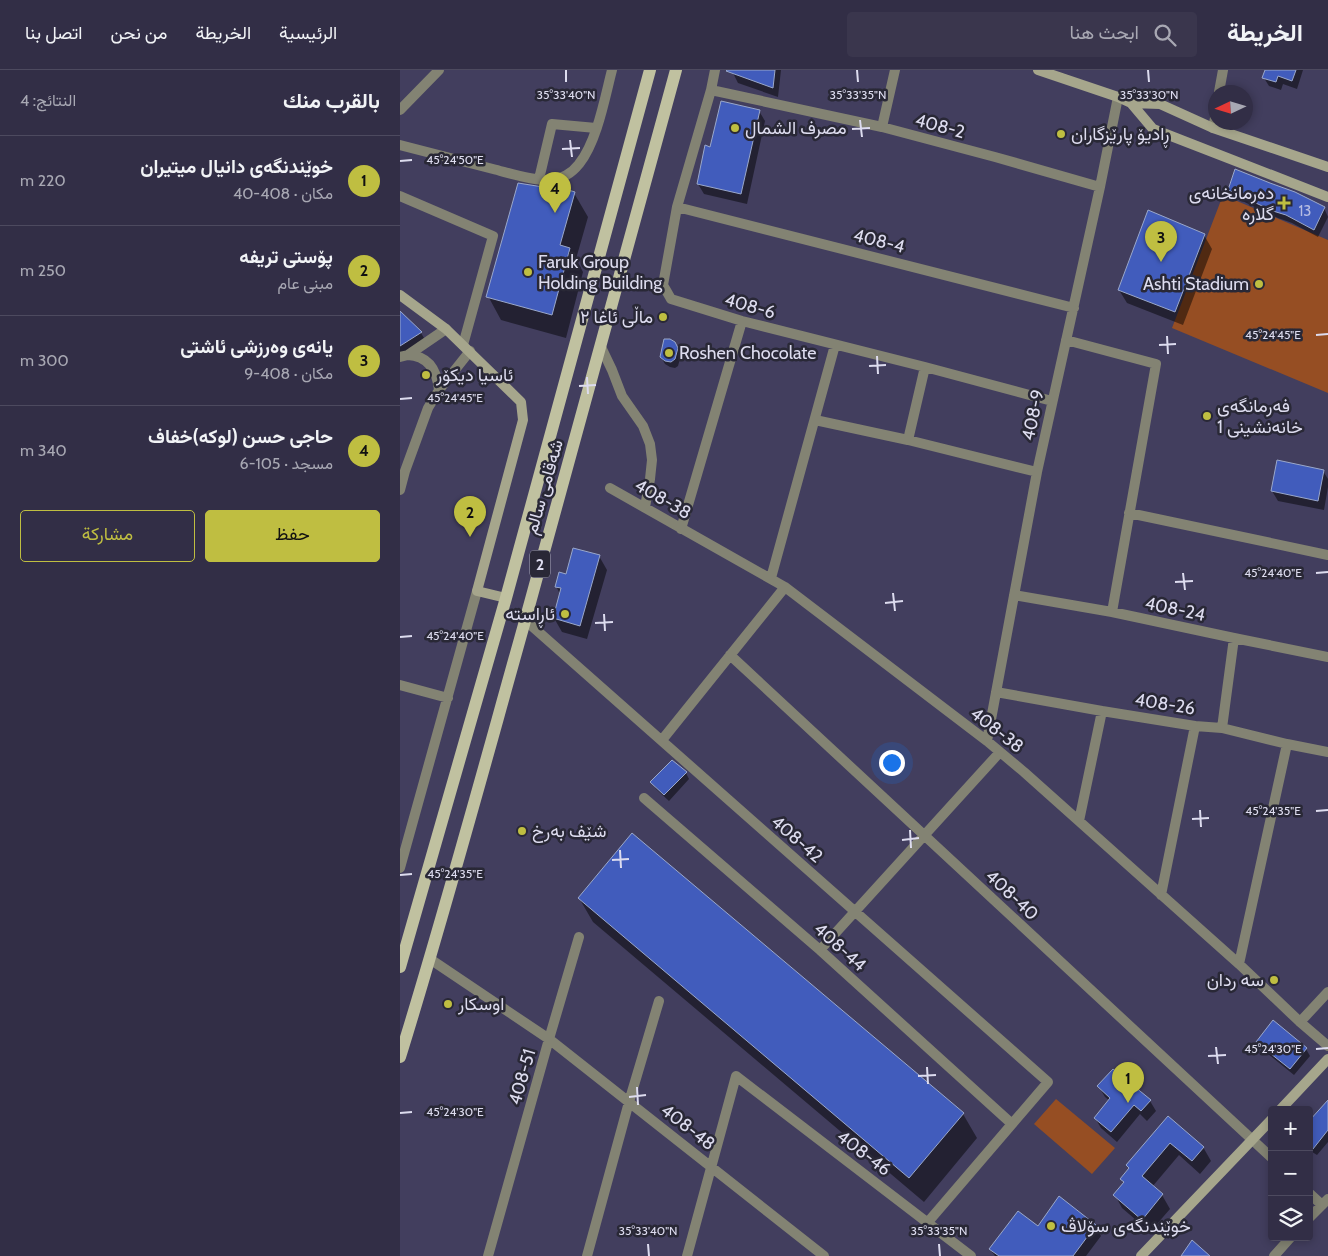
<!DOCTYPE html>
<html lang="ar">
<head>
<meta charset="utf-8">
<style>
	body { margin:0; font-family:Cabin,Vazirmatn,sans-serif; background:#3a364d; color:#f1f3f6; direction:rtl }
	.controls { position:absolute; right:15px; bottom:15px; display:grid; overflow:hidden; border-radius:5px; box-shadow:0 2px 8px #0003 }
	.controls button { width:45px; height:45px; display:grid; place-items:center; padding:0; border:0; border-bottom:1px solid #4d4a5f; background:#322e46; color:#f1f3f6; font:25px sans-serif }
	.compass { position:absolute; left:808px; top:15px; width:45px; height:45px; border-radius:50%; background:#322e46; box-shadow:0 2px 8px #0003; rotate:266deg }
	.you { position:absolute; left:491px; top:692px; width:18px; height:18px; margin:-12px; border:4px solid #fff; border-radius:50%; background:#1a73e8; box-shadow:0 0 0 8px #1a73e833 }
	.badge { display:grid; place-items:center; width:32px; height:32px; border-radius:50%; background:#bfbe41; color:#111; font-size:16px; font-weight:700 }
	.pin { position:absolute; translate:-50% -41px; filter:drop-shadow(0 1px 2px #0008) }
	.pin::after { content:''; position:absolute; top:26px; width:18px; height:15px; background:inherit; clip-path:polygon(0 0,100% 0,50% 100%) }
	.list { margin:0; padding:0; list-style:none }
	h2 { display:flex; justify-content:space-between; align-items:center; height:65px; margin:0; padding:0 20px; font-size:21px }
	h2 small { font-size:16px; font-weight:400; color:#a8a8b3 }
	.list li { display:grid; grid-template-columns:32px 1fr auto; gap:15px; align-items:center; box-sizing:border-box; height:90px; padding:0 20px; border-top:1px solid #4d4a5f }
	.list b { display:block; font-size:19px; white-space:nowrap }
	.list p { margin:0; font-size:16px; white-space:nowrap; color:#a8a8b3 }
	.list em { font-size:16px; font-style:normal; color:#a8a8b3 }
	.actions { display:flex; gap:10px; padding:15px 20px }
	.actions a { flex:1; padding:11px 0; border:1px solid #bfbe41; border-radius:5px; text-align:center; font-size:18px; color:#bfbe41 }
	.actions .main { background:#bfbe41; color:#111 }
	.icon { flex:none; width:28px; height:28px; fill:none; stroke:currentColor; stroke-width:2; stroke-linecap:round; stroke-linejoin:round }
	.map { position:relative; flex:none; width:928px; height:1186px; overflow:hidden; direction:ltr }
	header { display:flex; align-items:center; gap:30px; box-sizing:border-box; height:70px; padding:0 25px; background:#322e46; border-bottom:1px solid #4d4a5f }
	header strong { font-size:24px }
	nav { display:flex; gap:28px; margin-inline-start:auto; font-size:18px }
	.search { width:350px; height:45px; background:#3a364d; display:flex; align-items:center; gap:12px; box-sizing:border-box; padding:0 18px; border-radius:5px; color:#a8a8b3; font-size:19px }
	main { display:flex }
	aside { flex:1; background:#322e46 }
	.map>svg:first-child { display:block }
	.green { fill:#964e23 }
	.shadow { fill:#0007 }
	.building { fill:#415cbc; stroke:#9aa8cb }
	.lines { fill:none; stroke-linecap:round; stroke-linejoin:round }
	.street { stroke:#838373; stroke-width:10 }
	.secondary { stroke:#a6a68c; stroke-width:10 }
	.primary { stroke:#c0c1a0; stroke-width:12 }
	.ticks { fill:none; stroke:#dddcef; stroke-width:2 }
	.poi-dot { fill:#bfbe41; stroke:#292836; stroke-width:2 }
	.labels { text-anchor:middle; stroke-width:5; stroke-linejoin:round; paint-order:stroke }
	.number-label { font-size:15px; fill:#b6bce2 }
	.shield { fill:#292836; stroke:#a7a6b8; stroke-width:1 }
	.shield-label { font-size:16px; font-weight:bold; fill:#dddcef }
	.street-label { font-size:18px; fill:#dddcef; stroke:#292836 }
	.poi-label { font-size:18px; fill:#dddcef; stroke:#292836; text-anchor:start }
	.ticks-label { font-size:12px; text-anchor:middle; fill:#dddcef; stroke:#292836; stroke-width:5; stroke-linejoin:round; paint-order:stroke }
</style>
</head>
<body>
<header>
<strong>الخريطة</strong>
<div class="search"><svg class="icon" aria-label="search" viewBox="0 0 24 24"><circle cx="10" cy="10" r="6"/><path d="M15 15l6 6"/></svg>ابحث هنا</div>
<nav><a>الرئيسية</a><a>الخريطة</a><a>من نحن</a><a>اتصل بنا</a></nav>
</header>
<main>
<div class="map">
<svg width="928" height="1186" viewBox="0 0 928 1186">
	<rect width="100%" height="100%" fill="#423e5e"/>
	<path class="green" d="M823 125 928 170V323L772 258Z
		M656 1029 715 1078 692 1104 634 1054Z"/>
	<path class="shadow" d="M334 0H381L378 27 338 13 333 3Z
		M866 0H903L897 19 883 14 881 20 869 16 864 8Z
		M359 41 365 51 347 134 304 124 298 114 306 77 311 78Z
		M829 120 924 138 928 147 918 167 892 153 878 148 834 127Z
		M174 123 188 147 176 189 183 202 166 268 101 250 88 226Z
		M804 165 812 179 783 255 727 233 719 220Z
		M0 243 21 263 27 273 0 290Z
		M274 273 281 285 278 296 275 298 270 297 265 294 261 287Z
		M923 401 928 409V417L924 440 878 431 872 421Z
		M199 486 207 500 187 569 162 562 154 548 160 524 156 516Z
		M286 703 289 709 269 731 256 719 252 712Z
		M179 828 563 1044 577 1068 524 1132 193 852Z
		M874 952 906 979 910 986 894 1005 862 979 858 972Z
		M699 1017 750 1031 756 1041 747 1051 740 1044 717 1072 701 1058 695 1048 710 1031 705 1027Z
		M928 1033V1072L917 1085 909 1080Z
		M768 1047 803 1077 811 1091 800 1104 779 1085 752 1117 762 1125 770 1139 750 1162 722 1138 715 1125 724 1113 722 1109 730 1100 727 1096Z
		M660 1128 695 1156 701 1166 686 1186H595L590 1179 638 1158Z"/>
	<path class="building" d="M327 0H375L373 18 326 1Z
		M865 0H896L892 11 878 6 876 12 862 8Z
		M321 31 360 40 341 124 297 114 305 75 310 77Z
		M835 99 870 113 895 122 925 137 914 160 886 145 873 141 828 120Z
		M118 113 143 117 155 116 175 122 160 175 170 178 152 245 86 227Z
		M748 140 805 164 775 242 718 220Z
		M0 241 22 262 0 276Z
		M264 269H270L275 272 278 278 275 289 271 292 265 291 260 287Z
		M877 390 924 400 918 431 871 421Z
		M173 478 200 485 180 556 153 548 161 518 155 517 159 502 166 504Z
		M272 690 287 702 264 725 250 712Z
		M232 763 564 1043 509 1108 178 828Z
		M873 950 907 978 890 999 856 972Z
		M713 999 751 1030 741 1041 734 1035 711 1062 694 1048 710 1028 697 1016Z
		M928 1030V1060L909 1084V1051Z
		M768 1046 804 1077 792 1091 770 1073 742 1106 763 1124 742 1150 713 1125 724 1112 720 1109 729 1098 726 1095Z
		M659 1126 696 1155 673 1186H599L589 1179 618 1141 638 1156Z
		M792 1170 810 1186H781Z"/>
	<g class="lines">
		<path class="street" d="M315 0 311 20 277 137 263 215 271 229 342 251 525 297 652 331
			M311 20 482 57 595 87 700 117
			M819 22 823 0
			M0 40 39 0
			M482 57 495 0
			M813 58 816 43
			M0 75C31 83 62 91 93 99 109 103 133 111 150 110 162 109 172 103 179 94 197 72 205 27 212 0
			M139 109 152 54 196 58
			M0 126 93 166 63 275
			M277 137 674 238
			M666 270 756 294 712 542
			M201 277 212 300 222 326 243 356 250 374 252 390 250 409 245 437
			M8 285C29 286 37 301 39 320
			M0 287 8 285 46 259
			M415 350 508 370 637 402
			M508 370 525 297
			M210 418 385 517 587 671 624 702 839 894 900 952 928 976
			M0 420 5 401 28 338 39 320 70 281
			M729 443 928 485
			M281 459 342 251
			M371 508 435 275
			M614 525 712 542 834 568 928 587
			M125 550 648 1012 528 1152
			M330 585 872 1088
			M0 615 48 628
			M596 622 702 641 795 656 822 658 887 674 928 682
			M822 658 834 568
			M262 670 385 517
			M587 671 637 402 700 117 718 27
			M244 728 420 880 612 1054
			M679 751 702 641
			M0 798 77 521
			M761 825 795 656
			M420 880 600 682
			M30 889 149 969 424 1186
			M839 894 887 674
			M900 952 928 922
			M909 1123 922 1135
			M909 1148 928 1129
			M88 1186 149 969 179 867
			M187 1186 229 1032 259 931
			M287 1186 336 1006 571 1186
			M874 1186 891 1167"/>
		<path class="secondary" d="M638 0 718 27 731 33 760 34 813 58 928 97
			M731 33 753 59 928 127
			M0 225 46 259 121 332 123 350 77 521 106 528
			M880 1040 928 989
			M741 1186 872 1049"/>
		<path class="primary" d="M0 897 106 528 250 0
			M0 987C45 842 84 697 125 551 175 367 226 184 276 0"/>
	</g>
	<path class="ticks" d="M166 0V12M457 0 458 12M748 0 749 12M460 50 462 67M452 59 470 58M170 70 172 87M162 79 180 78M0 91 12 90M916 265 928 264M767 266 768 284M759 275 776 274M477 286 478 304M469 296 486 295M187 307 188 324M179 316 196 315M0 329 12 328M783 503 785 520M916 503 928 502M775 512 793 511M493 523 495 541M485 533 503 531M204 544 205 561M195 553 213 552M0 567 12 566M800 740 801 757M916 741 928 740M792 749 809 748M510 760 511 778M502 770 519 768M220 780 221 798M212 790 229 789M0 805 12 804M816 977 818 994M916 979 928 978M808 986 826 985M527 997 528 1014M518 1006 536 1005M237 1017 238 1035M229 1027 246 1025M0 1043 12 1042M248 1174 249 1186M539 1174 540 1186"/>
	<g class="poi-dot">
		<circle cx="335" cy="58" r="5"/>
		<circle cx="661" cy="64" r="5"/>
		<path d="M881.5 125.5h5v5h5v5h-5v5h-5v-5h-5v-5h5z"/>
		<circle cx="128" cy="202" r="5"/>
		<circle cx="859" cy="214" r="5"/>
		<circle cx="263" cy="247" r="5"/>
		<circle cx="269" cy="283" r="5"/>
		<circle cx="26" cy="305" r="5"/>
		<circle cx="807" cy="346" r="5"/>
		<circle cx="165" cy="544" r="5"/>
		<circle cx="122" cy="761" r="5"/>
		<circle cx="874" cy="910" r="5"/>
		<circle cx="48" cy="934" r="5"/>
		<circle cx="651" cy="1156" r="5"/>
	</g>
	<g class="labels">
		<g class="number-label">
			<text x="905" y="146">13</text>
		</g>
		<rect class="shield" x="130" y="480.5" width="20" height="27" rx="4"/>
		<g class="shield-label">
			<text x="140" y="500">2</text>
		</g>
		<g class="street-label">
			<text transform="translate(540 56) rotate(15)" y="6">408-2</text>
			<text transform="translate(479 171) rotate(14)" y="6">408-4</text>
			<text transform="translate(350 236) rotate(16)" y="6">408-6</text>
			<text transform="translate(633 345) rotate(-78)" y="6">408-9</text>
			<text transform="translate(144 417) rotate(-74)" y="6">شەقامی سالم</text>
			<text transform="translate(263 429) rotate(30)" y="6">408-38</text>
			<text transform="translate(775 539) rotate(12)" y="6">408-24</text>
			<text transform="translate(765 634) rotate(9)" y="6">408-26</text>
			<text transform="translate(597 660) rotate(38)" y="6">408-38</text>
			<text transform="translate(397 769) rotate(41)" y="6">408-42</text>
			<text transform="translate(612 825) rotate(43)" y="6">408-40</text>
			<text transform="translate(440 877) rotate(42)" y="6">408-44</text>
			<text transform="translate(122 1007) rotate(-74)" y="6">408-51</text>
			<text transform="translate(288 1057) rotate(38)" y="6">408-48</text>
			<text transform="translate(464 1083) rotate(37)" y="6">408-46</text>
		</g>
		<g class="poi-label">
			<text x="345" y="64">مصرف الشمال</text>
			<text x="671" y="70">ڕادیۆ پارێزگاران</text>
			<text x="874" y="129" text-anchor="end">دەرمانخانەی<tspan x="874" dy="21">گلارە</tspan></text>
			<text x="138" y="198">Faruk Group<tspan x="138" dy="21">Holding Building</tspan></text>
			<text x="849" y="220" text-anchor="end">Ashti Stadium</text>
			<text x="253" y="253" text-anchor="end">ماڵی ئاغا ۲</text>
			<text x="279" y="289">Roshen Chocolate</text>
			<text x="36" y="311">ئاسیا دیكۆر</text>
			<text x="817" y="342">فەرمانگەی<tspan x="817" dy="21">خانەنشینی 1</tspan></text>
			<text x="155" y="550" text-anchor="end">ئاڕاستە</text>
			<text x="132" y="767">شێف بەرخ</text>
			<text x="864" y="916" text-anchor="end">سه ردان</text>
			<text x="58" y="940">اوسكار</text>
			<text x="661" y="1162">خوێندنگەی سۆلاڤ</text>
		</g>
	</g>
	<g class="ticks-label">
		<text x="166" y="29">35°33'40"N</text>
		<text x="458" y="29">35°33'35"N</text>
		<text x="749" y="29">35°33'30"N</text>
		<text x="55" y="94">45°24'50"E</text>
		<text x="873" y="269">45°24'45"E</text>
		<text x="55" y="332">45°24'45"E</text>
		<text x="873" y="507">45°24'40"E</text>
		<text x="55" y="570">45°24'40"E</text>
		<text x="873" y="745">45°24'35"E</text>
		<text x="55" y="808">45°24'35"E</text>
		<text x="873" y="983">45°24'30"E</text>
		<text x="55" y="1046">45°24'30"E</text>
		<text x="248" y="1165">35°33'40"N</text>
		<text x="539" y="1165">35°33'35"N</text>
	</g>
</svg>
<div class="controls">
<button>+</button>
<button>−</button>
<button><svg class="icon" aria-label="layers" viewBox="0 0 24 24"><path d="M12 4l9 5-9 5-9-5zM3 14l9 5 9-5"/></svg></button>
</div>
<svg class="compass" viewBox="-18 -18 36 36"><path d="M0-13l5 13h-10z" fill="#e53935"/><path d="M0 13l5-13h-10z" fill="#a8a8b3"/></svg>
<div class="you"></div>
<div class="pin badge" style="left:728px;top:1033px">1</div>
<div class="pin badge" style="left:70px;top:467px">2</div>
<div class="pin badge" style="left:761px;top:192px">3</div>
<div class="pin badge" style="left:155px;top:143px">4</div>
</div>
<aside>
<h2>بالقرب منك<small>النتائج: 4</small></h2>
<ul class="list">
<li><span class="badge">1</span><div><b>خوێندنگەی دانیال میتیران</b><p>مكان · 408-40</p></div><em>220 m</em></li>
<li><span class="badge">2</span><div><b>پۆستی تریفە</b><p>مبنى عام</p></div><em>250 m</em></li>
<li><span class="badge">3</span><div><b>یانەی وەرزشی ئاشتی</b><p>مكان · 408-9</p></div><em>300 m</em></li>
<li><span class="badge">4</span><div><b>حاجی حسن (لوکه)خفاف</b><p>مسجد · 105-6</p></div><em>340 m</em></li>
</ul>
<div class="actions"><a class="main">حفظ</a><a>مشاركة</a></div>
</aside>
</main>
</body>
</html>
